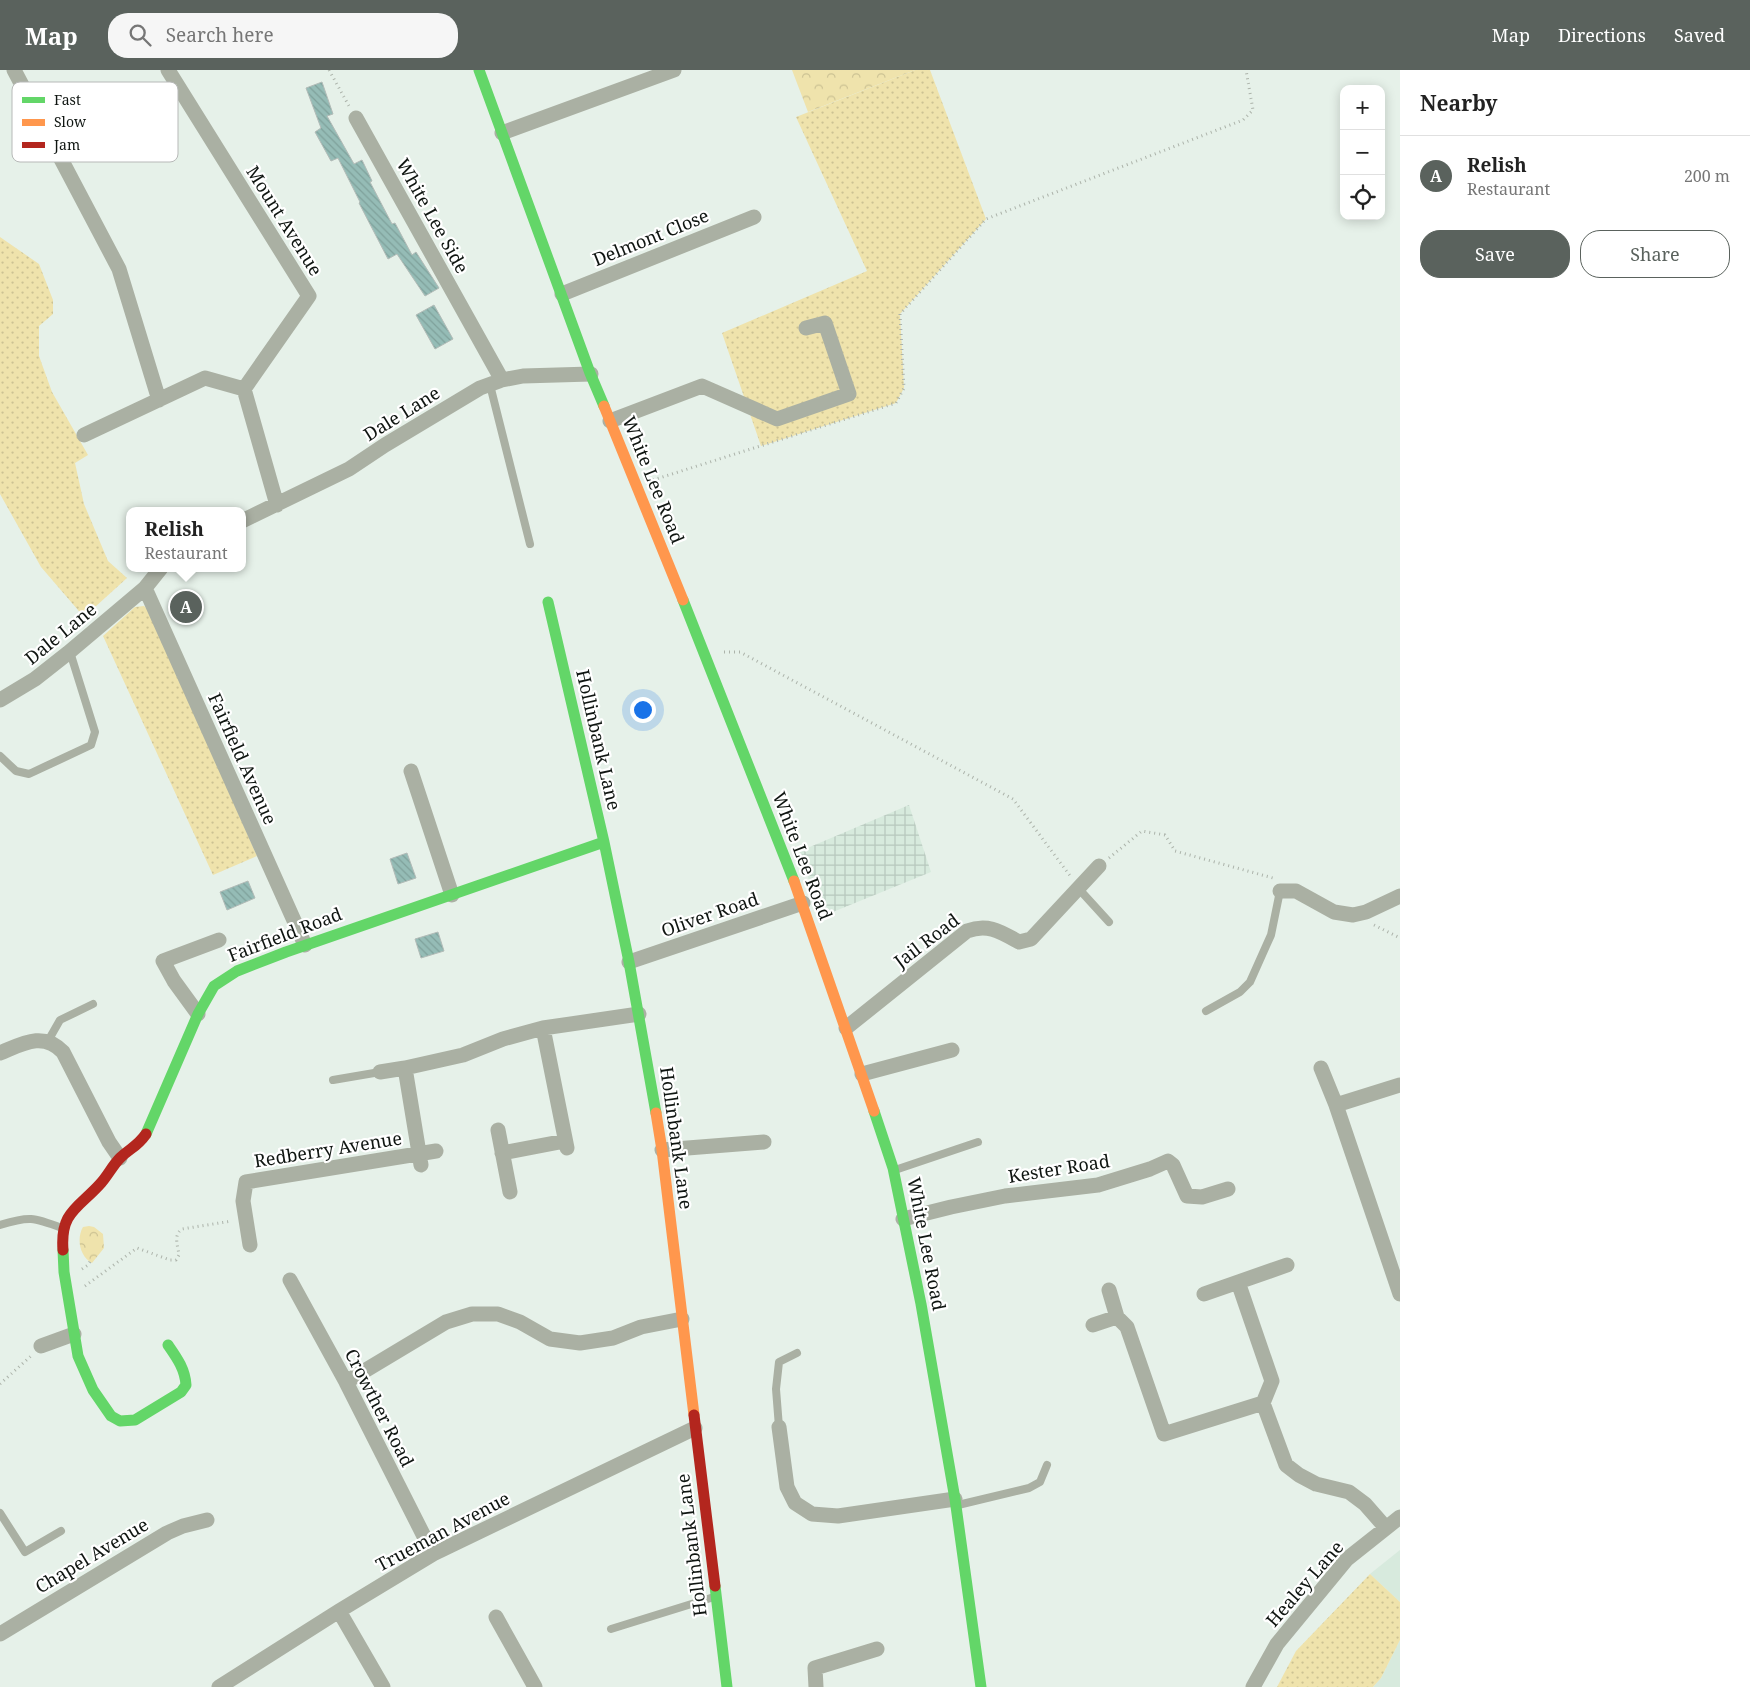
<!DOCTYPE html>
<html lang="en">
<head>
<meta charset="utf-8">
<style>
	body { margin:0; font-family:"Noto Serif",serif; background:#f6f6f6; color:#222 }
	.controls { position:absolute; right:15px; top:15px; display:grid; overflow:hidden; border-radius:10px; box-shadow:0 2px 12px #0003 }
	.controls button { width:45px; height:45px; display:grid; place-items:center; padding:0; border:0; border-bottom:1px solid #e0e0e0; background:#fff; color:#222; font:25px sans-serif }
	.you { position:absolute; left:642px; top:639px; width:18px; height:18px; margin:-12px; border:4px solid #fff; border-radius:50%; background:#1a73e8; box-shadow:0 0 0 8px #1a73e833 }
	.badge { display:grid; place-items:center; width:32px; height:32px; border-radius:50%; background:#5a625d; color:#fff; font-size:16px; font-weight:700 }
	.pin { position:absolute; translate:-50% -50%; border:2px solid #fff; box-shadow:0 1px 5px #0006 }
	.popup { position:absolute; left:126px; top:437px; width:120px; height:65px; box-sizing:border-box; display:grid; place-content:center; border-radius:10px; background:#fff; filter:drop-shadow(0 1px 4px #0005); font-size:16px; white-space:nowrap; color:#767676 }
	.popup b { font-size:19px; color:#222 }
	.popup::after { content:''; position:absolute; left:50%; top:100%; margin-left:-10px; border:10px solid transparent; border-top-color:#fff }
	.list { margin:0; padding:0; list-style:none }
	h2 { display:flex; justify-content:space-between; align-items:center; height:65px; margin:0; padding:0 20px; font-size:21px }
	h2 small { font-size:16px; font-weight:400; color:#767676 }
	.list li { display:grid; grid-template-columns:32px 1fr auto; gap:15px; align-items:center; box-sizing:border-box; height:80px; padding:0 20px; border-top:1px solid #e0e0e0 }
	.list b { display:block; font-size:19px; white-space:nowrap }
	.list p { margin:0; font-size:16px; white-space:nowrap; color:#767676 }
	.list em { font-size:16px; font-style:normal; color:#767676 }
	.actions { display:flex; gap:10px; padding:15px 20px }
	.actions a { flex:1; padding:11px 0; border:1px solid #5a625d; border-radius:20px; text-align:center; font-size:18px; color:#5a625d }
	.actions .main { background:#5a625d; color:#fff }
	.icon { flex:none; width:28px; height:28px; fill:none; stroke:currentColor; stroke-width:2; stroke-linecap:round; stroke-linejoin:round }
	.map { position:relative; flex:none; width:1400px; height:1617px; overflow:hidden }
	header { display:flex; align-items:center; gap:30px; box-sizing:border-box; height:70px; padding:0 25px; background:#5a625d; color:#fff }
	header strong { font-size:24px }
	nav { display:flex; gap:28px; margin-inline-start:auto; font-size:18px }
	.search { width:350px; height:45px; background:#f6f6f6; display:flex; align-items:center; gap:12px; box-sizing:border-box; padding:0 18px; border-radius:20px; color:#767676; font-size:19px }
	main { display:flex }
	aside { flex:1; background:#fff }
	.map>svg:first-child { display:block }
	.built { fill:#d7eadd }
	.industrial { fill:url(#industrial-grid) }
	.grass { fill:url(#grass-dots) }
	.forest { fill:url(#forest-crowns) }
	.building { fill:url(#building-back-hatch); stroke:#b2bbb7 }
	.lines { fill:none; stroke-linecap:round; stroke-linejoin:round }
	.path { stroke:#acb3aa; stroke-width:3; stroke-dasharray:1 4; stroke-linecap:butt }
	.lane { stroke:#aab0a3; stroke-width:8 }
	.street { stroke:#aab0a3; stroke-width:15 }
	.fast { stroke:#63d668; stroke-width:11 }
	.slow { stroke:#ff974d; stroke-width:11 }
	.jam { stroke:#b3261e; stroke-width:11 }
	.labels { text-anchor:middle; stroke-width:4.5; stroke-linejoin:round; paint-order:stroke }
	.street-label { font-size:18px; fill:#0f1511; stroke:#fff }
	.key { fill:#fff; stroke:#b7b9b8; stroke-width:1 }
	.key-label { font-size:14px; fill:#0f1511 }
</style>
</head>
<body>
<header>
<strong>Map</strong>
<div class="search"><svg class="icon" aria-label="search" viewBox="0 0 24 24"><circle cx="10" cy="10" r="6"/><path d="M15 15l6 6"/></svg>Search here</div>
<nav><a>Map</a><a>Directions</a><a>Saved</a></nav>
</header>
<main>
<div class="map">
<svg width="1400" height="1617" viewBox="0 0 1400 1617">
	<defs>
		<pattern id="industrial-grid" width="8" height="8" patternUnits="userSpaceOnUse" patternTransform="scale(1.25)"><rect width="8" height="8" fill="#d7eadd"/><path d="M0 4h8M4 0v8" fill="none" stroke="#b7c8bd"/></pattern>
		<pattern id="grass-dots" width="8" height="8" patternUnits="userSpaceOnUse" patternTransform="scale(1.25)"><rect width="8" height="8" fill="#efe3ac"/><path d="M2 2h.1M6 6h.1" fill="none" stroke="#ccc293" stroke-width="1.8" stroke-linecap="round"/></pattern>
		<pattern id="forest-crowns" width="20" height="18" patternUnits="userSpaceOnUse" patternTransform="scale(1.25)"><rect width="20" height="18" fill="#efe3ac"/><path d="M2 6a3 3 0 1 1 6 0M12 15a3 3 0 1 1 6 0" fill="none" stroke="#ccc293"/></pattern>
		<pattern id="building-back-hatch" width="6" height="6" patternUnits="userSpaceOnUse" patternTransform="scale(1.25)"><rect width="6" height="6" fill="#95bcb6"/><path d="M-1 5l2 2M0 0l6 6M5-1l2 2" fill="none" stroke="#7fa19b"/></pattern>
	</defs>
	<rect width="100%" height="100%" fill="#e6f1e9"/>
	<path class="built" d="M1400 1480V1532L1370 1504Z
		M1400 1570V1617H1373L1381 1608Z"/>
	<path class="industrial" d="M909 735 931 802 823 846 798 782Z"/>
	<path class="grass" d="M915 0H930L986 149 900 244 904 318 896 333 761 376 722 263 867 201 796 47Z
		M0 167 39 194 53 230V244L39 256V286L52 322 88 385 75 393 84 434 108 491 127 508 84 547 41 497 0 424Z
		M144 536 151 543 257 786 213 805 103 566 135 537Z
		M1370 1504 1400 1532V1570L1381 1608 1373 1617H1277L1296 1581Z"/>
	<path class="forest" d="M792 0H915L808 42Z
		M89 1156 94 1157 103 1164 104 1178 92 1193C80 1187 76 1169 83 1157Z"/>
	<path class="building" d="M322 12 333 44 327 46 354 94 362 90 372 111 370 112 392 154 395 153 412 185 416 182 439 218 425 226 397 184 388 189 359 133 360 132 338 88 331 91 315 62 321 58 306 18Z
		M434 235 453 269 435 279 416 245Z
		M407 783 416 808 398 814 390 789Z
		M248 811 255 828 227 840 220 822Z
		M438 862 444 881 421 888 415 869Z"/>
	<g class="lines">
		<path class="path" d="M329 0 349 36
			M653 410 896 333 904 318 900 244 986 149 1243 50 1253 40 1246 0
			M724 582H740L1013 729 1071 807
			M1109 788 1142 761 1165 765 1175 781 1273 808
			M1374 855 1400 868
			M82 1199 88 1195 91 1190
			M85 1216 137 1178 170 1190H176L179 1185C178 1176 173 1165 182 1159L232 1151
			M0 1314 31 1286"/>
		<path class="lane" d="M490 315 530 474
			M0 686 16 701 29 704 91 675 95 662 70 582
			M1078 818 1109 852
			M1206 941 1240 922 1250 912 1271 865 1280 821
			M48 971 60 950 93 934
			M333 1010 380 1002
			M895 1100 978 1072
			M0 1155C29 1146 33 1147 62 1158
			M779 1357 776 1319 779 1292 797 1283
			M958 1435 1029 1418 1040 1412 1047 1395
			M0 1443 25 1482 61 1461
			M611 1559 714 1527"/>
		<path class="street" d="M14 0 119 199 159 330
			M168 0 309 226 244 319 277 435
			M356 48 502 310
			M502 63 674 0
			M562 224 754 147
			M610 351 702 316 777 349 849 324 825 253 806 258
			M84 365 205 308 244 319
			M242 451 349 399 385 375 480 318 502 310 523 306 591 304
			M145 518 305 875
			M0 630 35 609 68 583 145 518 161 498
			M411 701 452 825
			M1280 821H1296L1334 842 1353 845 1366 842 1400 826
			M629 892 803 833
			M198 944 174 911 163 891 219 870
			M543 958 567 1078
			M846 958 967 861C988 853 1001 862 1019 872L1031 869 1099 796
			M0 983C22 974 43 961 63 982L109 1072 120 1088
			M405 998 421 1095
			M1321 998 1336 1035 1400 1224
			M380 1002 405 998 463 985 503 969 543 958 639 944
			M862 1004 952 980
			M1336 1035 1400 1015
			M498 1060 510 1122
			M662 1080 764 1072
			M502 1083 565 1071
			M903 1149 951 1137 1005 1126 1098 1115 1150 1099 1168 1091 1173 1095 1187 1126 1202 1127 1228 1119
			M250 1175 243 1131 246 1112 436 1081
			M290 1210 346 1312 433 1484
			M1238 1212 1272 1311 1263 1333 1286 1395 1299 1405 1316 1414 1349 1422 1365 1434 1386 1458
			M1109 1220 1117 1247 1127 1257 1164 1364 1263 1333
			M1204 1224 1287 1195
			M1093 1255 1117 1247
			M41 1276 74 1264
			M346 1312 446 1252 472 1244H498L520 1252 550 1269 580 1273 613 1268 641 1257 682 1249
			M779 1357 787 1417 795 1433 812 1444 838 1446 955 1429
			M339 1541 383 1617
			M496 1547 535 1617
			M0 1564 167 1463 183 1456 207 1450
			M219 1617 339 1541 433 1484 695 1358
			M816 1617 815 1598 877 1579
			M1253 1617 1277 1574 1347 1489 1400 1447"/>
		<path class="fast" d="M479 0 590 303 604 336
			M683 530 794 811
			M548 532 604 772 629 892 656 1043
			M874 1041 893 1098 921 1234 955 1429 981 1617
			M146 1064 198 944 214 916 237 901 286 882 604 772
			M63 1180 64 1202 78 1286 93 1320 111 1346 120 1351 135 1350 181 1322 186 1315C185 1299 177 1288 168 1275
			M715 1516 727 1617"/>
		<path class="slow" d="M604 336 683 530
			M794 811 874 1041
			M656 1043 662 1080 694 1345"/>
		<path class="jam" d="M63 1180C60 1141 79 1138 101 1113 108 1105 113 1095 120 1088 130 1078 137 1077 146 1064
			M694 1345 715 1516"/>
	</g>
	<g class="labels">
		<g class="street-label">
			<text transform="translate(432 146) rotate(61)" y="6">White Lee Side</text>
			<text transform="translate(284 151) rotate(58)" y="6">Mount Avenue</text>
			<text transform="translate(651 168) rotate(-22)" y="6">Delmont Close</text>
			<text transform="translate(402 344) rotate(-32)" y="6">Dale Lane</text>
			<text transform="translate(653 410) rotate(68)" y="6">White Lee Road</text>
			<text transform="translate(61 564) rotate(-39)" y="6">Dale Lane</text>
			<text transform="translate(598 670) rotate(77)" y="6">Hollinbank Lane</text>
			<text transform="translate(242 689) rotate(66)" y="6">Fairfield Avenue</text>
			<text transform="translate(802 786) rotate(69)" y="6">White Lee Road</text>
			<text transform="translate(710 845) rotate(-19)" y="6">Oliver Road</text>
			<text transform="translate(285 865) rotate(-21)" y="6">Fairfield Road</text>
			<text transform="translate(927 871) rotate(-37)" y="6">Jail Road</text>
			<text transform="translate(676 1068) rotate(82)" y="6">Hollinbank Lane</text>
			<text transform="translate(328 1080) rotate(-9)" y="6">Redberry Avenue</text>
			<text transform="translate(1059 1099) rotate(-9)" y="6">Kester Road</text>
			<text transform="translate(926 1174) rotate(79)" y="6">White Lee Road</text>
			<text transform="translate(379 1338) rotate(63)" y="6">Crowther Road</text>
			<text transform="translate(443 1462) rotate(-28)" y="6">Trueman Avenue</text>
			<text transform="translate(692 1475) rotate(-97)" y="6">Hollinbank Lane</text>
			<text transform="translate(92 1486) rotate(-31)" y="6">Chapel Avenue</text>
			<text transform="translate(1305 1514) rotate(-49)" y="6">Healey Lane</text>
		</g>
	</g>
	<rect x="12" y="12" width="166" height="80" rx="8" class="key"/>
	<rect x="22" y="27" width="23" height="6" fill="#63d668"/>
	<rect x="22" y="49" width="23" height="7" fill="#ff974d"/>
	<rect x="22" y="72" width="23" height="6" fill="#b3261e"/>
	<g class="key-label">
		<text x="54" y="35">Fast</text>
		<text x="54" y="57">Slow</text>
		<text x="54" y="80">Jam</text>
	</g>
</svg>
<div class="controls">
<button>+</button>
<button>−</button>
<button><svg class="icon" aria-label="locate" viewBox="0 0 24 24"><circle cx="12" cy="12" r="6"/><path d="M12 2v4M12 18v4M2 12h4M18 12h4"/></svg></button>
</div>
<div class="you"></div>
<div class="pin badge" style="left:186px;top:537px">A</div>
<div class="popup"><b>Relish</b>Restaurant</div>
</div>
<aside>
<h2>Nearby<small></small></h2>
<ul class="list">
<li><span class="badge">A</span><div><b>Relish</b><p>Restaurant</p></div><em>200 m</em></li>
</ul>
<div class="actions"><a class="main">Save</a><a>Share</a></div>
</aside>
</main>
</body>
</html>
